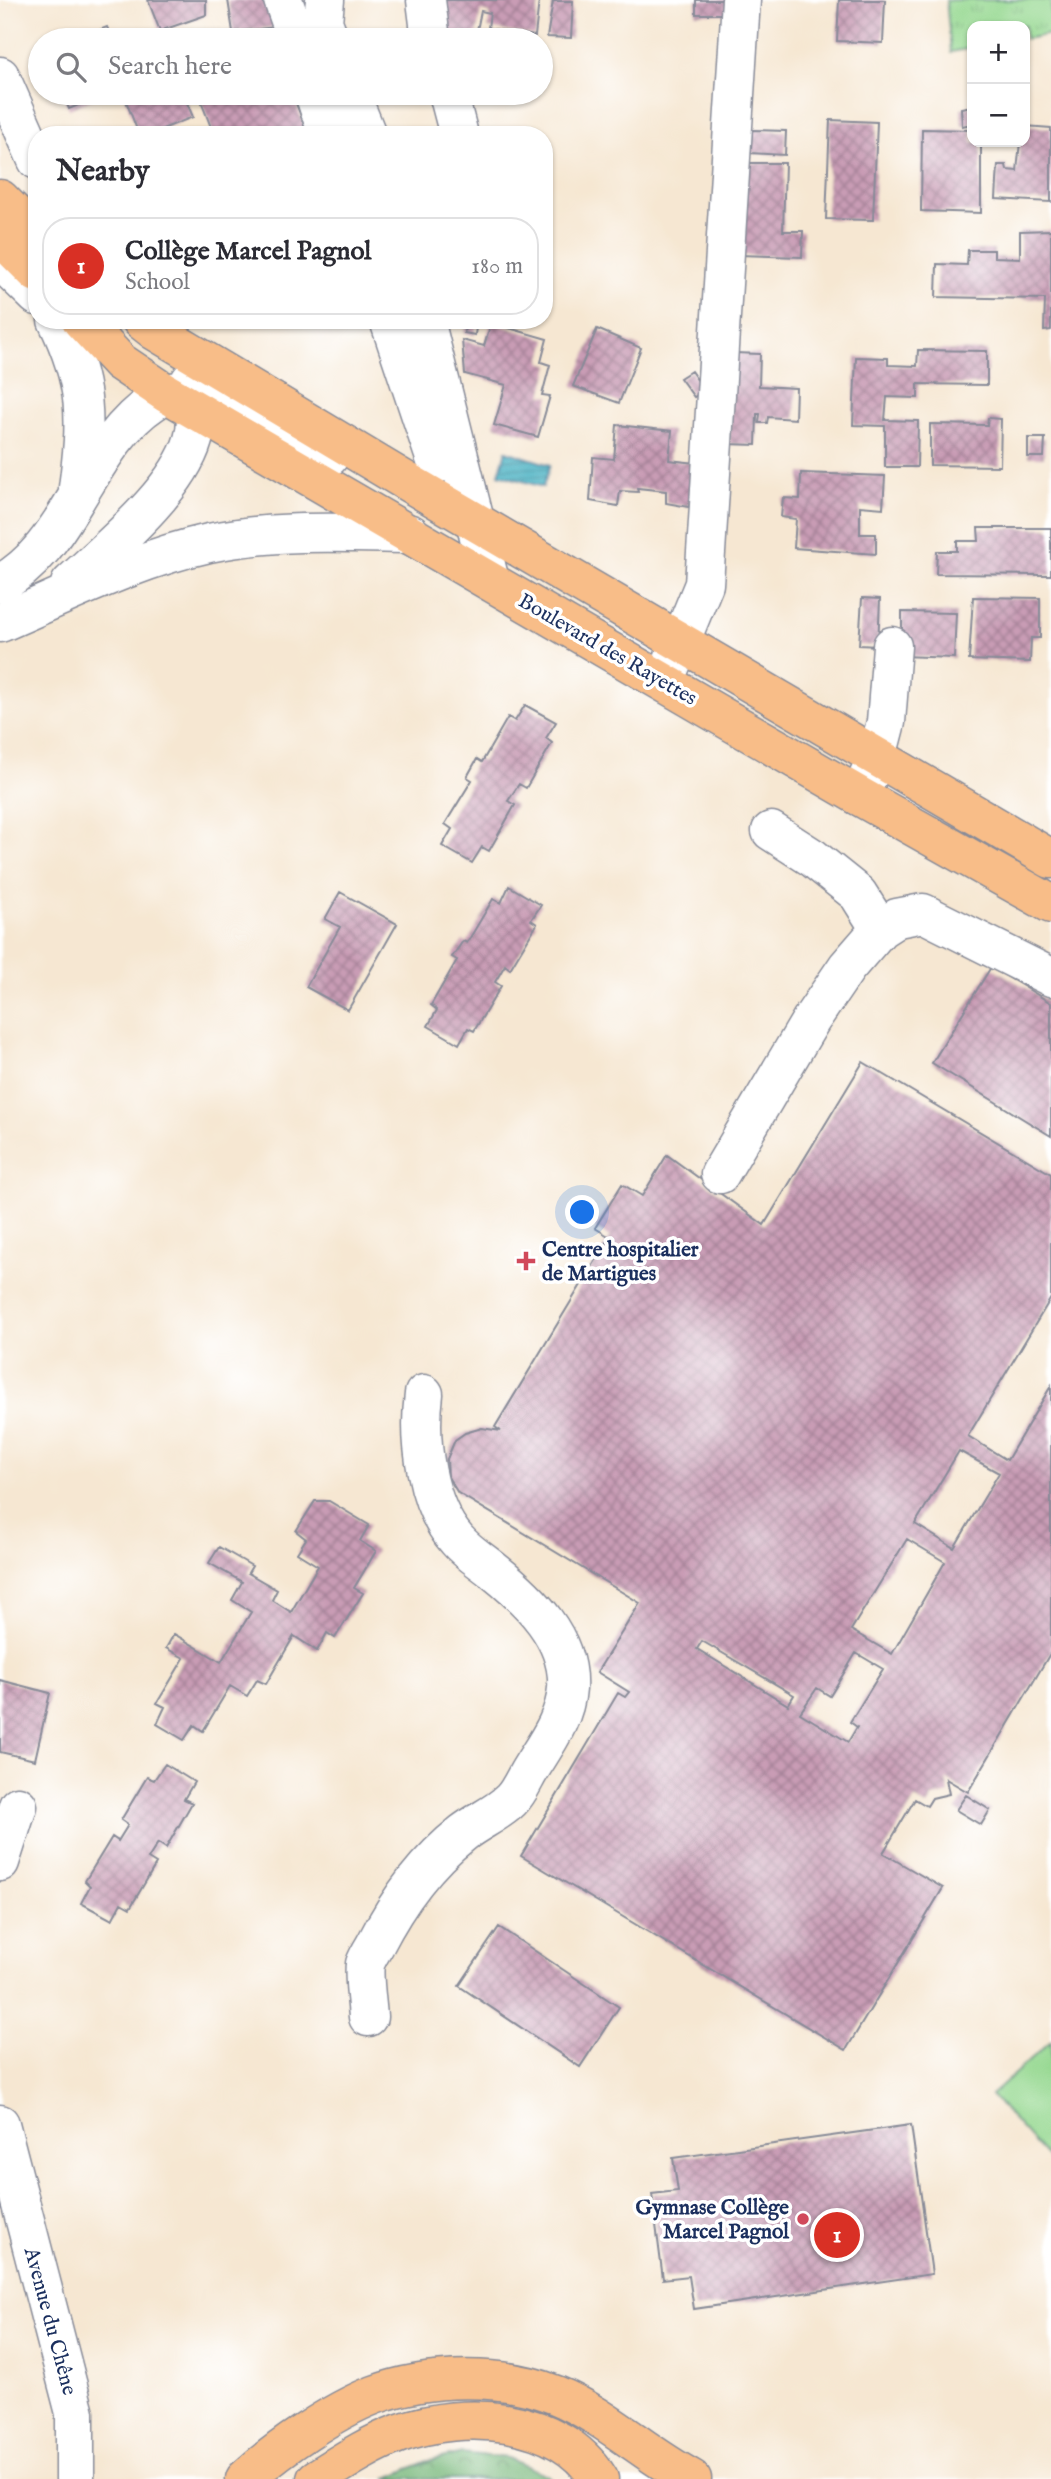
<!DOCTYPE html>
<html lang="en">
<head>
<meta charset="utf-8">
<style>
	body { margin:0; font-family:"IM FELL English",serif; background:#f7f7f7; color:#2b2b33 }
	.controls { position:absolute; right:21px; top:21px; display:grid; overflow:hidden; border-radius:14px; box-shadow:0 2px 5px #0004 }
	.controls button { width:63px; height:63px; display:grid; place-items:center; padding:0; border:0; border-bottom:2px solid #e1e1e2; background:#fff; color:#2b2b33; font:35px sans-serif }
	.you { position:absolute; left:583px; top:1213px; width:24px; height:24px; margin:-18px; border:5px solid #fff; border-radius:50%; background:#1a73e8; box-shadow:0 0 0 10px #1a73e833 }
	.badge { display:grid; place-items:center; width:46px; height:46px; border-radius:50%; background:#d93025; color:#fff; font-size:23px; font-weight:700 }
	.pin { position:absolute; translate:-50% -50%; border:4px solid #fff; box-shadow:0 2px 7px #0006 }
	.list { margin:0; padding:0; list-style:none }
	h2 { display:flex; justify-content:space-between; align-items:center; height:91px; margin:0; padding:0 28px; font-size:30px }
	h2 small { font-size:23px; font-weight:400; color:#7c7c81 }
	.list li { display:grid; grid-template-columns:46px 1fr auto; gap:21px; align-items:center; box-sizing:border-box; height:98px; margin:0 14px 14px; padding:0 14px; border:2px solid #e1e1e2; border-radius:28px }
	.list b { display:block; font-size:26px; white-space:nowrap }
	.list p { margin:0; font-size:23px; white-space:nowrap; color:#7c7c81 }
	.list em { font-size:23px; font-style:normal; color:#7c7c81 }
	.icon { flex:none; width:38px; height:38px; fill:none; stroke:currentColor; stroke-width:2; stroke-linecap:round; stroke-linejoin:round }
	.map { position:relative; flex:none; width:1051px; height:2479px; overflow:hidden }
	.search { position:absolute; background:#fff; box-shadow:0 2px 5px #0004; left:28px; top:28px; width:525px; height:77px; display:flex; align-items:center; gap:18px; box-sizing:border-box; padding:0 24px; border-radius:38px; color:#7c7c81; font-size:26px }
	.panel { position:absolute; background:#fff; box-shadow:0 2px 5px #0004; left:28px; top:126px; width:525px; height:203px; border-radius:28px }
	.map>svg:first-child { display:block }
	.forest { fill:url(#forest-crowns); stroke:#4a746c; stroke-width:2 }
	.park { fill:url(#park-tufts); stroke:#588477; stroke-width:2 }
	.pitch { fill:#95d890; stroke:#588477; stroke-width:2 }
	.water { fill:url(#water-rules); stroke:#2e6e8f; stroke-width:2 }
	.building { fill:url(#building-cross-hatch); fill-rule:evenodd }
	.lines { fill:none; stroke-linecap:round; stroke-linejoin:round }
	.minor-casing { stroke:#888b98; stroke-width:41 }
	.major-casing { stroke:#888b98; stroke-width:41 }
	.highway-casing { stroke:#888b98; stroke-width:41 }
	.minor { stroke:#fff; stroke-width:38 }
	.major { stroke:#f8bd88; stroke-width:38 }
	.highway { stroke:#f8bd88; stroke-width:38 }
	.poi-dot { fill:#d1495b; stroke:#fff; stroke-width:2.5 }
	.labels { text-anchor:middle; stroke-width:7; stroke-linejoin:round; paint-order:stroke }
	.street-label { font-size:21px; fill:#1b2f5e; stroke:#fff }
	.poi-label { font-size:21px; font-weight:bold; fill:#1b2f5e; stroke:#fff; text-anchor:start }
</style>
</head>
<body>
<div class="map">
<svg width="1051" height="2479" viewBox="0 0 1051 2479">
	<defs>
		<pattern id="forest-crowns" width="20" height="18" patternUnits="userSpaceOnUse" patternTransform="scale(1.75)"><rect width="20" height="18" fill="#78b87a"/><path d="M2 6a3 3 0 1 1 6 0M12 15a3 3 0 1 1 6 0" fill="none" stroke="#629667"/></pattern>
		<pattern id="park-tufts" width="24" height="20" patternUnits="userSpaceOnUse" patternTransform="scale(1.75)"><rect width="24" height="20" fill="#95d890"/><path d="M3 7l-1-3M5 7V3M7 7l1-3M15 17l-1-3M17 17v-4M19 17l1-3" fill="none" stroke="#80ba7f"/></pattern>
		<pattern id="water-rules" width="6" height="5" patternUnits="userSpaceOnUse" patternTransform="scale(1.75)"><rect width="6" height="5" fill="#41aec0"/><path d="M0 2.5h6" fill="none" stroke="#368e9f"/></pattern>
		<pattern id="building-cross-hatch" width="8" height="8" patternUnits="userSpaceOnUse" patternTransform="scale(1.75)"><rect width="8" height="8" fill="#c99cb5"/><path d="M0 0l8 8M0 8l8-8" fill="none" stroke="#a28096"/></pattern>
	</defs>
	<rect width="100%" height="100%" fill="#fff"/>
	<filter id="ink" filterUnits="userSpaceOnUse"><feTurbulence type="fractalNoise" baseFrequency=".0143" numOctaves="2"/><feDisplacementMap in="SourceGraphic" scale="14" xChannelSelector="R" yChannelSelector="G"/><feConvolveMatrix kernelMatrix="1 2 1 2 8 2 1 2 1" color-interpolation-filters="sRGB"/></filter>
	<filter id="wash" filterUnits="userSpaceOnUse"><feTurbulence type="fractalNoise" baseFrequency=".00686" numOctaves="4" result="noise"/><feDisplacementMap in="SourceGraphic" scale="28" xChannelSelector="R" yChannelSelector="G"/><feGaussianBlur stdDeviation="1.57" result="paint"/><feColorMatrix in="noise" values="0 0 0 0 0 0 0 0 0 0 0 0 0 0 0 0 0 1.4 0 .05"/><feComposite in="paint" operator="in"/></filter>
	<g filter="url(#wash)">
		<rect width="100%" height="100%" fill="#f6e7d2"/>
		<path class="forest" d="M462 2453 507 2458 547 2475 551 2479H386L425 2462Z"/>
		<path class="park" d="M946 0H1051V34L1025 39V26H972V48L951 52Z"/>
		<path class="pitch" d="M1051 2041V2161L991 2095Z"/>
		<path class="water" d="M506 451 550 465 543 487 499 474Z"/>
		<g id="blocks">
			<path class="building" d="M148 0H206V15L160 31Z
				M228 0H272L275 27 233 32Z
				M442 0H539L535 36 488 28 490 13 481 11 475 40H443Z
				M696 0H728V14H696Z
				M839 0H885L883 43 837 41Z
				M553 1H573L571 38 547 37Z
				M107 27 113 40H75L84 36Z
				M62 93H108L69 109Z
				M140 93H183L193 117 147 135H139L125 98Z
				M211 93H292L305 127 284 135H214L201 101 213 97Z
				M972 106V124L962 126 961 108Z
				M830 120 877 122 873 220 826 219Z
				M1025 126 1051 128V202L996 199 998 165H1006L1007 170 1017 171 1020 142H1025Z
				M922 129 972 130V142H981V213L921 211Z
				M752 130 786 131 785 155 750 153Z
				M742 163H785L783 231H803L802 257 738 255Z
				M1051 230V330L1044 331 1045 299 936 297 937 264 967 265 968 250H994V257L1020 258V231Z
				M466 320H477L475 335 464 333Z
				M491 323 547 339 541 362 550 365 542 395 550 396 538 437 494 425 506 385 465 374 462 340 484 346Z
				M597 329 641 348 619 403 573 386Z
				M918 350 987 351V385L918 384V398L887 397 885 420 918 421 917 467H885V426L853 425 856 357 888 358V365L917 366Z
				M734 353 760 354 759 386 796 388 795 419 768 417 767 423H759L760 414H757L756 445 729 444Z
				M691 371 704 390 694 397 680 378Z
				M988 418 1001 419 1000 466 930 465V424L987 425Z
				M617 425 672 431 669 460 695 463 689 507 666 503V491L637 488 638 492 620 491 618 506 590 501 593 457 614 459Z
				M1028 438H1045L1044 457H1028Z
				M801 473 885 476 883 508 860 506V534H876V554L794 548 796 519 781 517 783 498 800 499Z
				M978 528H1051V575L936 574 937 551H957V541H979Z
				M973 597 1040 598V638H1031L1030 662 969 660Z
				M862 598 880 599 878 646 859 645Z
				M902 612 956 613 954 658 902 656Z
				M525 705 556 722 546 738 552 743 526 788 519 784 508 801 515 805 489 851 482 847 472 863 442 846 452 829 445 824 472 780 467 777 477 759 482 762 508 717 515 721Z
				M509 886 541 905 531 920 537 924 510 969 505 965 495 982 501 986 474 1031 468 1028 459 1044 428 1026 437 1010 431 1005 457 960 452 957 463 941 467 943 493 899 501 903Z
				M340 892 397 924 348 1010 306 987 340 927 325 919Z
				M991 967 1051 1003V1136L932 1063Z
				M863 1062 1051 1174V1298L968 1436 1007 1460 1051 1386V1652L968 1792 946 1779 949 1794 932 1798 927 1806 915 1799 883 1853 943 1888 846 2050 521 1856 618 1693 625 1697 629 1692 597 1672 640 1603 458 1493 448 1477 447 1459 455 1440 465 1433 482 1428 501 1431 495 1427 610 1237 595 1228 622 1184 642 1196 667 1155 764 1225ZM959 1451 999 1473 954 1548 915 1524ZM907 1539 945 1562 892 1654 851 1630ZM702 1641 794 1695 788 1705 697 1649ZM856 1653 883 1669 850 1722 857 1727 848 1742 800 1713 817 1688 830 1696Z
				M315 1501H329L369 1525 360 1541 376 1551 354 1588 363 1593 335 1638 327 1633 317 1651 294 1636 266 1684 257 1680 247 1696 230 1686 203 1731 194 1725 184 1740 157 1724 165 1707 157 1703 184 1658 166 1648 174 1634 221 1662 251 1612 232 1600 242 1582 209 1563 219 1547 252 1566 248 1573 277 1590 272 1600 291 1612 318 1566 297 1553 306 1539 296 1531Z
				M0 1680 50 1693 35 1760 0 1752Z
				M165 1764 194 1782 184 1799 192 1803 166 1848 158 1843 148 1859 156 1864 130 1908 121 1903 112 1920 81 1903 90 1886 85 1881 112 1837 118 1841 128 1825 121 1820 147 1777 154 1780Z
				M966 1795 990 1810 981 1825 956 1810Z
				M499 1927 619 2007 580 2067 459 1986Z
				M911 2125 932 2274 694 2309 689 2276 663 2279 652 2194 678 2191 673 2158Z"/>
		</g>
	</g>
	<g filter="url(#ink)">
		<use href="#blocks" fill-opacity="0" stroke="#888b98" stroke-width="2"/>
		<g class="lines">
			<g class="minor-casing">
				<path id="minor" d="M283 0 297 40
					M325 0 323 22 330 40
					M426 0 431 40
					M0 76 37 160
					M314 93 328 135
					M350 93 367 135
					M448 93 459 135
					M0 260 37 296
					M57 320C88 384 87 419 78 488
					M389 320 437 464
					M425 320 490 581
					M0 584C35 564 54 535 74 502 97 465 117 426 153 402 157 399 162 394 167 393 212 381 290 434 329 457
					M70 584C108 548 178 491 193 440 199 421 195 400 190 381
					M0 623C68 594 137 559 209 543 275 529 344 533 411 534
					M664 682 704 584 741 0
					M859 796 877 757 886 722 892 646
					M771 831 813 858 858 894 880 929
					M720 1174 811 1020 847 967 880 929 897 918 923 913 1051 977
					M0 1862 18 1806
					M368 2017C367 2002 363 1977 365 1964 367 1958 372 1950 375 1945 396 1904 426 1862 463 1833 478 1821 497 1814 511 1800 518 1793 523 1782 528 1773 544 1746 565 1720 567 1688 570 1638 529 1599 494 1571 482 1561 467 1552 457 1540 426 1505 418 1440 424 1394
					M0 2124 75 2413V2479"/>
			</g>
			<g class="major-casing">
				<path id="major" d="M0 199 37 236
					M0 236 37 273
					M81 320 120 362 166 393 859 796 1051 904
					M141 320 155 331 399 477 1051 859
					M245 2479C277 2449 333 2411 374 2395 428 2375 503 2373 556 2395 605 2415 645 2454 692 2479"/>
			</g>
			<g class="highway-casing">
				<path id="highway" d="M316 2479C343 2462 370 2444 400 2433 464 2410 559 2415 599 2479"/>
			</g>
			<use href="#minor" class="minor"/>
			<use href="#major" class="major"/>
			<use href="#highway" class="highway"/>
		</g>
	</g>
	<g class="poi-dot">
		<path d="M522.5 1250.5h7v7h7v7h-7v7h-7v-7h-7v-7h7z"/>
		<circle cx="803" cy="2219" r="7"/>
	</g>
	<g class="labels">
		<g class="street-label">
			<text transform="translate(608 649) rotate(30)" y="7">Boulevard des Rayettes</text>
			<text transform="translate(51 2321) rotate(75)" y="7">Avenue du Chêne</text>
		</g>
		<g class="poi-label">
			<text x="542" y="1256">Centre hospitalier<tspan x="542" dy="24">de Martigues</tspan></text>
			<text x="789" y="2214" text-anchor="end">Gymnase Collège<tspan x="789" dy="24">Marcel Pagnol</tspan></text>
		</g>
	</g>
</svg>
<div class="controls">
<button>+</button>
<button>−</button>
</div>
<div class="you"></div>
<div class="pin badge" style="left:837px;top:2235px">1</div>
<div class="search"><svg class="icon" aria-label="search" viewBox="0 0 24 24"><circle cx="10" cy="10" r="6"/><path d="M15 15l6 6"/></svg>Search here</div>
<section class="panel">
<h2>Nearby<small></small></h2>
<ul class="list">
<li><span class="badge">1</span><div><b>Collège Marcel Pagnol</b><p>School</p></div><em>180 m</em></li>
</ul>
</section>
</div>
</body>
</html>
